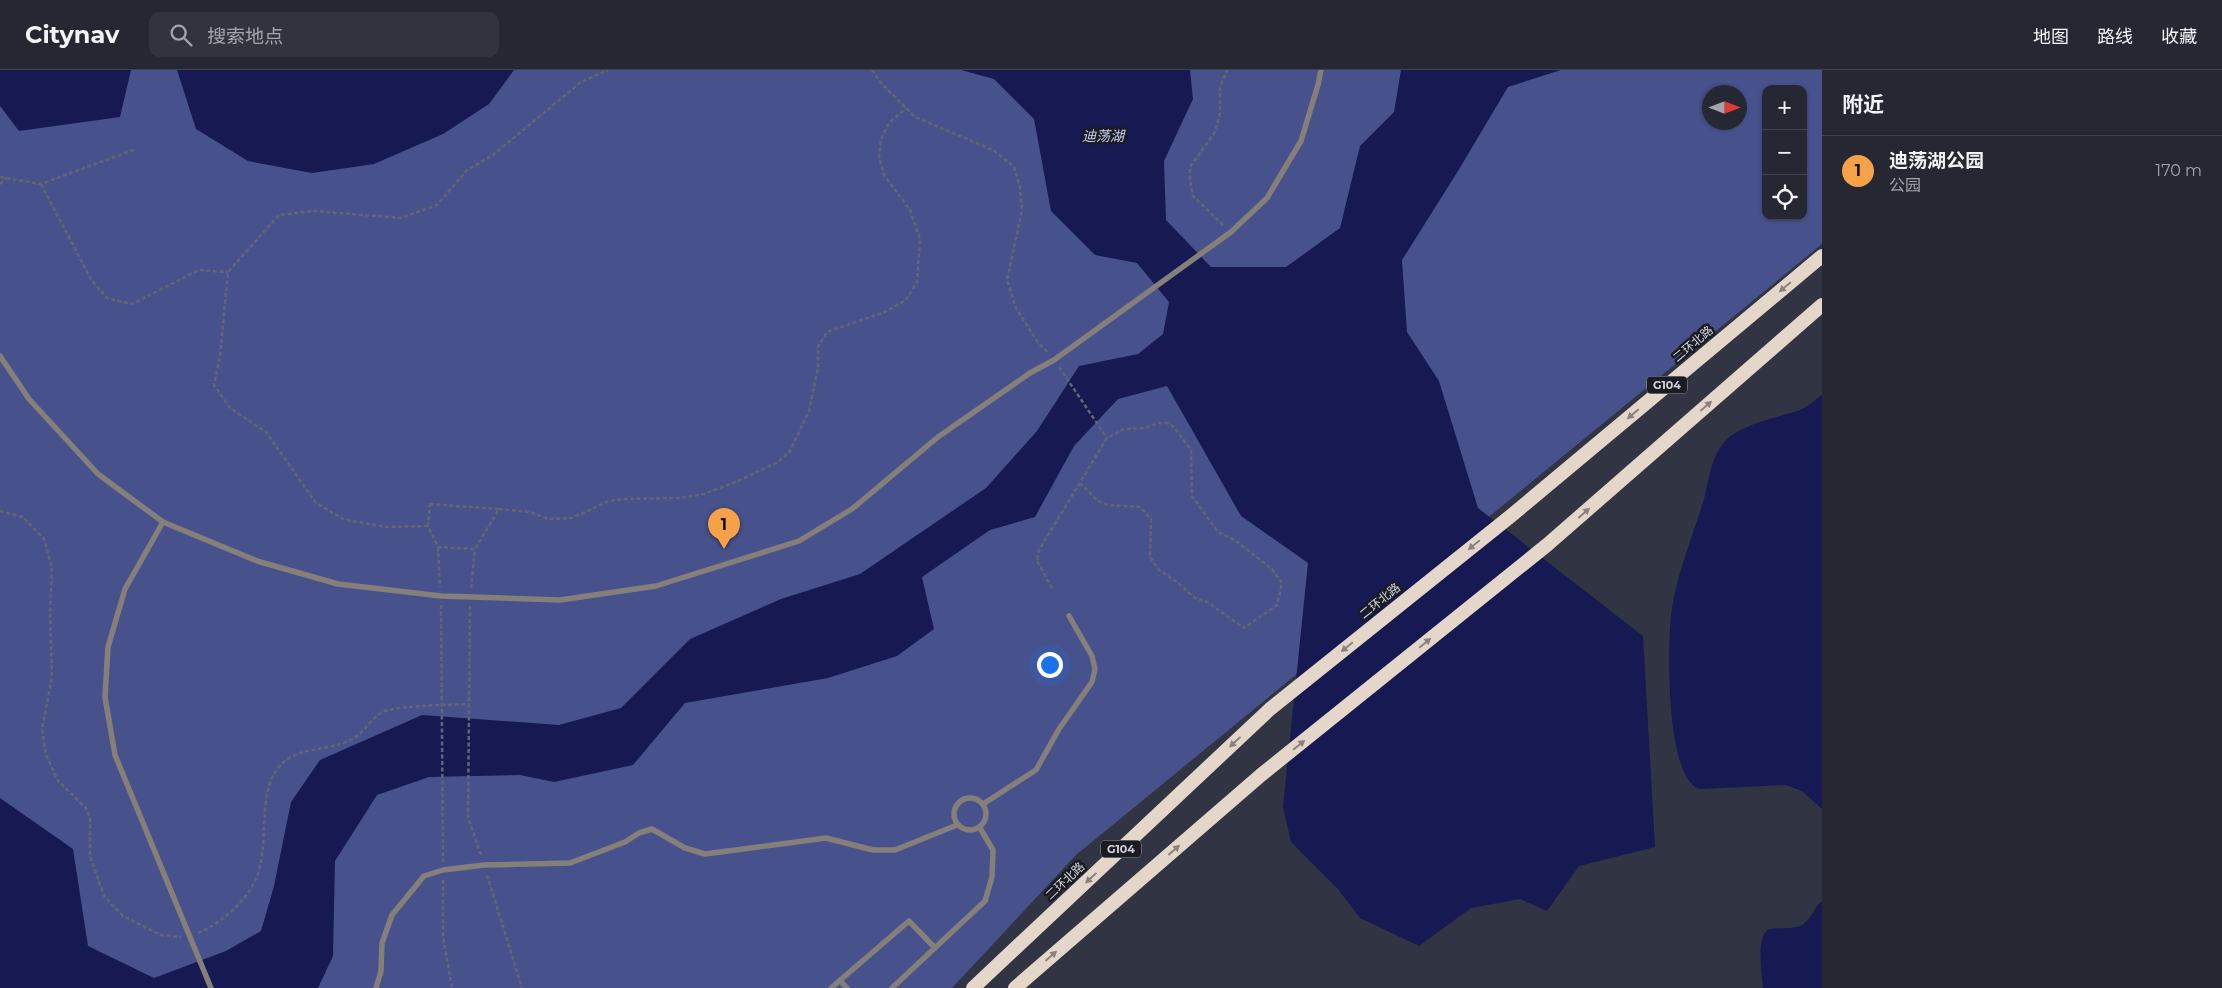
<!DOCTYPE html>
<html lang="zh">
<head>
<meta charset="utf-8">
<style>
	body { margin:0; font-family:Montserrat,"Noto Sans SC",sans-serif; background:#31333e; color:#f1f3f6 }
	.controls { position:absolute; right:15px; top:15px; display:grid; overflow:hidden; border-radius:10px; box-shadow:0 1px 4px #0004 }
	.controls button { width:45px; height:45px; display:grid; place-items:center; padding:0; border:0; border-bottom:1px solid #42444d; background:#252732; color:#f1f3f6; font:25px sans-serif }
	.compass { position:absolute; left:1702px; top:15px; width:45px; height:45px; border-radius:50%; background:#252732; box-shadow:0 1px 4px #0004; rotate:90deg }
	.you { position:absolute; left:1049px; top:594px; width:18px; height:18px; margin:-12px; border:4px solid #fff; border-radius:50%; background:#1a73e8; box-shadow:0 0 0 8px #1a73e833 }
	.badge { display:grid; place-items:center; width:32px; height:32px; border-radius:50%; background:#f7a149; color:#111; font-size:16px; font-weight:700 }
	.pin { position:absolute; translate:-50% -41px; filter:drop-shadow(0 1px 2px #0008) }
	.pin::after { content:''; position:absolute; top:26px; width:18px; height:15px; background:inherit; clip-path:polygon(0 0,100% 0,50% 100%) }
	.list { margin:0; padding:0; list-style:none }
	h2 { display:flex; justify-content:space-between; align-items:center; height:65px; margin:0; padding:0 20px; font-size:21px }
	h2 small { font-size:16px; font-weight:400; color:#a3a5ac }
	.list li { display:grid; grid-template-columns:32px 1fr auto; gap:15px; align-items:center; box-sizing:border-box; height:70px; padding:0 20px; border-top:1px solid #42444d }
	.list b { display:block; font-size:19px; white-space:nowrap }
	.list p { margin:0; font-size:16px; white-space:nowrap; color:#a3a5ac }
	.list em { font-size:16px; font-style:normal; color:#a3a5ac }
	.icon { flex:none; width:28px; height:28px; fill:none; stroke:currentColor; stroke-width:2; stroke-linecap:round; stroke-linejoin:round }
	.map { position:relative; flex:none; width:1822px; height:918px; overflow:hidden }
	header { display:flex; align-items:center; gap:30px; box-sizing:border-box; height:70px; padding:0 25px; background:#252732; border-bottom:1px solid #42444d }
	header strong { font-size:24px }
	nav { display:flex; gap:28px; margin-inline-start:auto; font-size:18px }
	.search { width:350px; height:45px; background:#31333e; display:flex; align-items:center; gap:12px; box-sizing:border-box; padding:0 18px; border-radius:10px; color:#a3a5ac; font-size:19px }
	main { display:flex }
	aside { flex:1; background:#252732 }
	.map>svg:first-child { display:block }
	.green { fill:#47528c; fill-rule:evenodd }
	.water { fill:#161952 }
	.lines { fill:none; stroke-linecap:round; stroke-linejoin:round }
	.path { stroke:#636672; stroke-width:2.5; stroke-dasharray:4 2.5; stroke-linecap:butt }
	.service { stroke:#857f79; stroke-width:5.5 }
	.trunk { stroke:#e5d6ca; stroke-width:14 }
	.oneway { fill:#8a827f }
	.labels { text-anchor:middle; stroke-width:5; stroke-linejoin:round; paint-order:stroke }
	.shield { fill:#1b1c23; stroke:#9b9ea6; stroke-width:1 }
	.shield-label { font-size:11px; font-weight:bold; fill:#d2d5de }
	.street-label { font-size:12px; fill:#d2d5de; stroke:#1b1c23 }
	.water-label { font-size:14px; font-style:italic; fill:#c7d1f6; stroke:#1b1c23 }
</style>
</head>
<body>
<header>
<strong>Citynav</strong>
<div class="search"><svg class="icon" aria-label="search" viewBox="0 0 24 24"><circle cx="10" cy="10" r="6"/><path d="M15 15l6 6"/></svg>搜索地点</div>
<nav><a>地图</a><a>路线</a><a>收藏</a></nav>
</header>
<main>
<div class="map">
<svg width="1822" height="918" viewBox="0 0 1822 918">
	<rect width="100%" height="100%" fill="#313442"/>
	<path class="green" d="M0 0H1822V174L1076 785 952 918H0ZM1766 19H1803V146H1766ZM1710 22H1740V52H1710Z"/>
	<path class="water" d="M0 0H131L120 47 19 61 0 36Z
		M177 0H514L489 34 443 64 374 94 312 103 248 91 196 59Z
		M961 0H1190L1193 29 1164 91 1166 150 1211 197H1286L1340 158 1360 76 1394 42 1401 0H1561L1508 17 1458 101 1402 190 1407 262 1439 311 1478 438 1643 566 1655 777 1579 796 1547 841 1520 829 1471 838 1419 876 1360 848 1338 819 1291 772 1283 737 1308 493 1241 446 1167 316 1118 329 1074 376 1035 447 990 460 922 507 934 559 897 586 828 608 685 633 633 695 554 712 520 705 429 707 377 725 335 791 333 886 318 918H0V728L73 779 88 876 154 908 226 881 261 861 274 816 291 732 320 690 422 645 559 655 621 638 690 569 781 529 860 504 986 418 1037 361 1079 296 1138 284 1163 264 1169 232 1137 193 1095 185 1051 141 1034 49 994 9Z
		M1822 325V739L1802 721 1786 715 1699 719C1665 707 1667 570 1672 538 1678 501 1693 465 1704 429 1709 411 1710 391 1722 375 1737 354 1777 348 1800 340 1808 337 1814 330 1822 325Z
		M1822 831V918H1763C1762 906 1755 863 1770 859 1781 857 1792 860 1802 855 1811 850 1814 837 1822 831Z"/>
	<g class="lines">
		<path class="path" d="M872 0 881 13 915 47 993 80 1014 97 1020 118 1022 140 1007 210 1016 238 1037 271 1048 283
			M0 107 41 114 136 79
			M0 114 6 108
			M41 114 92 211 107 228 132 234 199 200 228 202
			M1223 155 1193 126 1190 111V97L1215 62 1220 43V17L1227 0
			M1059 297 1107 368
			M430 434 499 439 475 479 438 477 428 456Z
			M499 439 530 442 548 449 572 448 609 431 626 429 679 428 704 424 738 411 778 392 790 381 809 341 818 298V277L827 262 885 242 906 230 917 212 920 169 910 140 884 105 879 87 881 69 889 53 906 38
			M0 441 23 447 44 469 52 498 50 542 52 607 42 659 46 685 58 711 86 738 90 748V786L104 826 123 846 161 865 181 867
			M428 456 387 457 345 450 316 433 266 362 230 338 214 315 220 286 228 202 279 145 313 141 401 148 437 135 467 100 493 85 581 12 608 0
			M438 477 440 517
			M471 518 475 479
			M1052 518 1037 491 1039 480 1107 368 1124 359 1145 358 1158 353H1167L1174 357 1191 380 1192 426 1218 462 1236 471 1272 499 1282 513 1277 535 1244 558 1207 532 1195 528 1177 512 1159 500 1150 487 1151 449 1140 437 1108 435 1098 431 1081 414
			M441 535 443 792
			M470 536 468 747 481 785
			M487 805 522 918
			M443 810V866L452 918
			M198 863C222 853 248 830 257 806 263 791 263 773 264 757 265 741 265 723 272 708 290 670 329 686 357 666 366 659 375 644 385 641 409 635 444 635 469 634"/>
		<path class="service" d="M0 286 29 329 98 404 163 452 257 491 338 514 441 526 560 530 656 516 799 471 852 439 938 367 1030 303 1054 290 1231 162 1267 128 1301 71 1318 15 1321 0
			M163 452 125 519 108 577 105 627 115 685 211 918
			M954 744a16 16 0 1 1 32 0a16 16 0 1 1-32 0Z
			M983 734 1036 700 1059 659 1092 612 1095 599 1092 586 1069 546
			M840 911 847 918
			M376 918 381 901 382 873 392 845 424 806 443 800 484 795 570 793 625 772 639 763 652 759 685 778 705 784 826 768 873 780H895L957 755
			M831 918 909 851 935 878
			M892 918 985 831 992 807 993 780 980 758"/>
		<path class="trunk" d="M973 918 1270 639 1512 445 1822 186
			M1015 918 1261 705 1547 475 1822 235"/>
	</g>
	<defs><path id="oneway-solid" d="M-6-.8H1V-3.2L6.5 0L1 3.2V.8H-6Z" transform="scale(1.25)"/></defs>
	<g class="oneway">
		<use href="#oneway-solid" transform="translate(1785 217) rotate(140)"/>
		<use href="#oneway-solid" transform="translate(1706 336) rotate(-41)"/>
		<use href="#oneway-solid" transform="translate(1633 344) rotate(140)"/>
		<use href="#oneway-solid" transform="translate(1584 443) rotate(-41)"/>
		<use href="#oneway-solid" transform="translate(1474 475) rotate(141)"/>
		<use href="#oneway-solid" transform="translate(1425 573) rotate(-39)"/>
		<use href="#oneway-solid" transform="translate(1347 577) rotate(141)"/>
		<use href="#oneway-solid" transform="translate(1235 672) rotate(137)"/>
		<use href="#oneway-solid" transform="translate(1299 675) rotate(-39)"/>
		<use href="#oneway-solid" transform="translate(1174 780) rotate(-41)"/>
		<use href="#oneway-solid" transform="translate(1091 808) rotate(137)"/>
		<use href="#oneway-solid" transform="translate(1051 886) rotate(-41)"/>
	</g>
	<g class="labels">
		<g class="shield">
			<rect x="1647" y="306.5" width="40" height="17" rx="4"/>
			<rect x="1101" y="770.5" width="40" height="17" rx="4"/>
		</g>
		<g class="shield-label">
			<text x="1667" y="319">G104</text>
			<text x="1121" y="783">G104</text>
		</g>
		<g class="street-label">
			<text transform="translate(1693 274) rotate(-40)" y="4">二环北路</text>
			<text transform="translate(1380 531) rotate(-39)" y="4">二环北路</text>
			<text transform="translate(1065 811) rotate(-43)" y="4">二环北路</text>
		</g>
		<g class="water-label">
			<text x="1103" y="71">迪荡湖</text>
		</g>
	</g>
</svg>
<div class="controls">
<button>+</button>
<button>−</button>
<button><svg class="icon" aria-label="locate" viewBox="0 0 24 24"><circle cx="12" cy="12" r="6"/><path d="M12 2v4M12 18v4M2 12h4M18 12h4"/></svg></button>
</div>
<svg class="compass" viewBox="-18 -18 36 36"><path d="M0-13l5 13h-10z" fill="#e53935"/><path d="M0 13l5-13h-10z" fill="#a3a5ac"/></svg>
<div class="you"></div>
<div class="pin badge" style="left:724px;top:479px">1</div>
</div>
<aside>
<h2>附近<small></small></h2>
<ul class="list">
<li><span class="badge">1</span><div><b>迪荡湖公园</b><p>公园</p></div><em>170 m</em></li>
</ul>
</aside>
</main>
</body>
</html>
